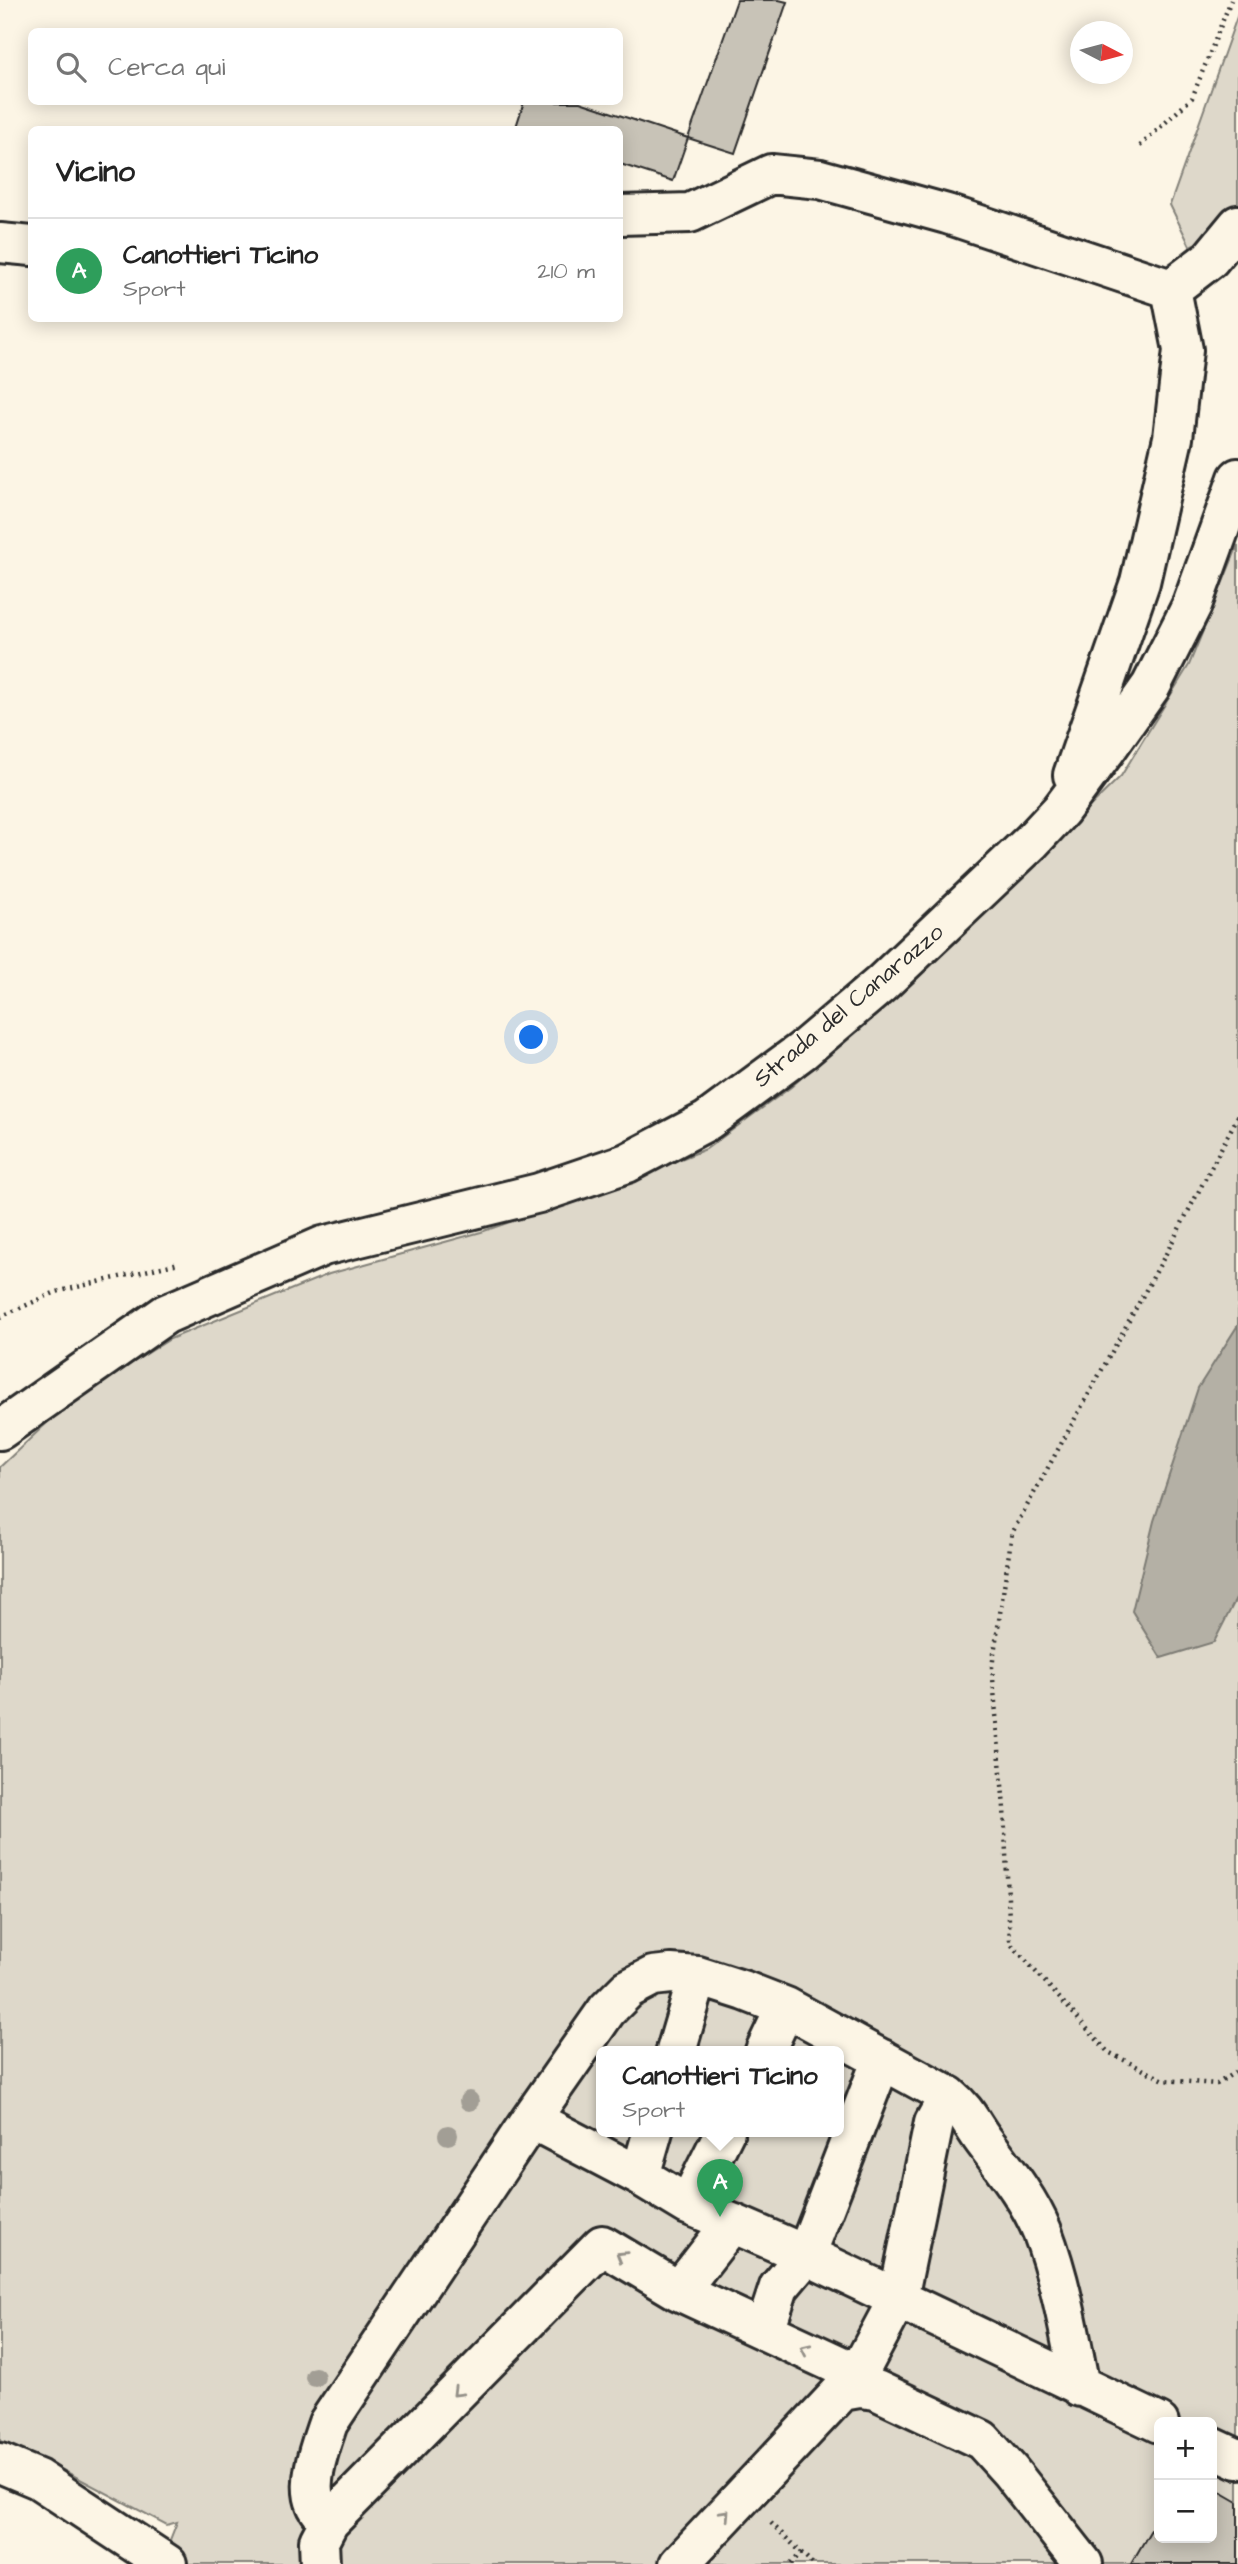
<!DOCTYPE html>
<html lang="it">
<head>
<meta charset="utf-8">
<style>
	body { margin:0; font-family:"Architects Daughter",sans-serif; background:#f6f6f6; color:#222 }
	.controls { position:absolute; right:21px; bottom:21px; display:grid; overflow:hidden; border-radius:10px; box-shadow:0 4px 18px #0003 }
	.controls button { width:63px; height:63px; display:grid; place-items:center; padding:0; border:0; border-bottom:2px solid #e0e0e0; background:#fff; color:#222; font:35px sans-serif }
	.compass { position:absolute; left:1070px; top:21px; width:63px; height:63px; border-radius:50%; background:#fff; box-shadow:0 4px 18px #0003; rotate:96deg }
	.you { position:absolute; left:532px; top:1038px; width:24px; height:24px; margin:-18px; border:5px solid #fff; border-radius:50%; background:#1a73e8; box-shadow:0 0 0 10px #1a73e833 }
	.badge { display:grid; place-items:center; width:46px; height:46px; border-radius:50%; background:#d1495b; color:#fff; font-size:23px; font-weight:700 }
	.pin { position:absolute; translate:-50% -58px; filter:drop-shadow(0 2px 4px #0008) }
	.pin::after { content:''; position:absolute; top:37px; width:24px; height:21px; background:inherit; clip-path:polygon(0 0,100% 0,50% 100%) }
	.popup { position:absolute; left:596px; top:2046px; width:248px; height:91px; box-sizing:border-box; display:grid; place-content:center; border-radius:10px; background:#fff; filter:drop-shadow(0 2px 5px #0005); font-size:23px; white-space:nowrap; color:#767676 }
	.popup b { font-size:26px; color:#222 }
	.popup::after { content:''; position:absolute; left:50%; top:100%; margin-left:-14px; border:14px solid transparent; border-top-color:#fff }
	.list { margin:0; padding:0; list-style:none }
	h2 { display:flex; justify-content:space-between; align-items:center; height:91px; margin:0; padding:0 28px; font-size:30px }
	h2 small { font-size:23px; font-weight:400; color:#767676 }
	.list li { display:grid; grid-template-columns:46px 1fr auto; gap:21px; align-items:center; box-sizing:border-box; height:105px; padding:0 28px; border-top:2px solid #e0e0e0 }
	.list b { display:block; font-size:26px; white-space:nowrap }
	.list p { margin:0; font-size:23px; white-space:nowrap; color:#767676 }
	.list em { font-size:23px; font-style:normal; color:#767676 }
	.icon { flex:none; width:38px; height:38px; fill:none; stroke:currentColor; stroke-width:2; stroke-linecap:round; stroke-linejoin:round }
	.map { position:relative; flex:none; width:1238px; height:2564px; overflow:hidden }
	.search { position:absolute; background:#fff; box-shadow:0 4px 18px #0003; left:28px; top:28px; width:595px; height:77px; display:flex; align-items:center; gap:18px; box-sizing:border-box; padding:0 24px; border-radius:10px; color:#767676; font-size:26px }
	.panel { position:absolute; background:#fff; box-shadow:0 4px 18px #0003; left:28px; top:126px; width:595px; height:196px; border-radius:10px }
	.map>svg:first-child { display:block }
	.green { fill:#ded8ca; stroke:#84827a; stroke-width:2; fill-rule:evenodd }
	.water { fill:#b4b0a5; stroke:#7d7b74; stroke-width:2 }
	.building { fill:#c8c3b7; stroke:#2b2b2b; stroke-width:2 }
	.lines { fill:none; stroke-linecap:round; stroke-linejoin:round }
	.minor-casing { stroke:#2b2b2b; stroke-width:44 }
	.path { stroke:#2b2b2b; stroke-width:4.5; stroke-dasharray:2 5; stroke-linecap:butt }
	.minor { stroke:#fcf5e5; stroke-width:38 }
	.tree { fill:#a29e95 }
	.oneway { stroke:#949088 }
	.labels { text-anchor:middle; stroke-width:5; stroke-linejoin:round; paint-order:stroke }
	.street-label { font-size:24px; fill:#2b2b2b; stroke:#fcf5e5 }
</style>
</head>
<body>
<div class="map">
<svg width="1238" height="2564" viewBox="0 0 1238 2564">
	<rect width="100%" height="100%" fill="#fcf5e5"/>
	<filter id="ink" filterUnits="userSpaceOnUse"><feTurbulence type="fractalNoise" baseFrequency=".0143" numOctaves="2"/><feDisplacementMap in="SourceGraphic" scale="14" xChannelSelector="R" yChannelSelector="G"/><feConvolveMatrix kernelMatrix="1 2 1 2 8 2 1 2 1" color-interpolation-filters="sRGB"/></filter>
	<g filter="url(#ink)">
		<path class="green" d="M1238 14V210L1221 232 1190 246 1170 205Z
			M1238 545V2564H165L168 2545 177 2522 167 2525 42 2459 0 2441V1467L66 1405 170 1339 329 1274 481 1232 599 1191 706 1149 791 1087 912 980 1121 776 1189 665ZM601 2051H839V2131H601ZM1159 2422H1212V2538H1159Z"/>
		<path class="water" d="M1238 1325V1595L1214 1642 1161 1658 1132 1611 1154 1521 1198 1388Z"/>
		<path class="building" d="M737 0H779L787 2 735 153 688 138Z
			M524 102H580L688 138 673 181 620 164V130H515Z
			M1212 2487 1238 2502V2564H1131L1159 2516V2538H1212Z"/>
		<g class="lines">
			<g class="minor-casing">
				<path id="minor" d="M620 215 690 213 771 174 820 179 947 214 1171 289
					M0 243 32 246
					M1073 775 1140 582 1173 438 1183 350 1171 289 1210 259 1238 225
					M0 1430 166 1314 323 1246 539 1193 627 1163 707 1121 802 1051 881 984 1031 842 1061 810 1105 751 1151 686 1192 605 1238 478
					M676 2051 698 1976
					M765 2051 786 2007
					M531 2119 640 2176 688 2205 732 2223
					M640 2176 653 2131
					M688 2205 725 2131
					M679 2291 732 2223 806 2255 882 2059
					M765 2330 779 2287 806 2255 1159 2423
					M858 2374 898 2299 934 2123 949 2096
					M842 2391 859 2388 876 2390 982 2440 1010 2471 1083 2564
					M1212 2447 1238 2459
					M0 2463 38 2479 167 2564
					M329 2522C325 2517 318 2510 316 2504 306 2482 321 2444 328 2423L531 2119 607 2010 628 1989 653 1976 671 1974 698 1976 745 1991 786 2007 949 2096C968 2112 970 2122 984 2141 1005 2169 1029 2199 1042 2231 1061 2281 1070 2335 1080 2387
					M320 2564 319 2541 329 2522 602 2245 679 2291 858 2374 679 2564"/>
			</g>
			<path class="path" d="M1140 146 1192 98 1231 0
				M1238 1116 1168 1250 1012 1533 992 1667 1004 1808 1010 1943 1108 2052 1164 2080 1217 2084 1238 2070
				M0 1317 56 1292 179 1263
				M771 2523 813 2564
				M791 2564 802 2552"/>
			<use href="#minor" class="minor"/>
		</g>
		<g class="tree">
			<circle cx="469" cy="2101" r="10"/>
			<circle cx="448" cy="2135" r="10"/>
			<circle cx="315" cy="2377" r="10"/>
		</g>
		<defs><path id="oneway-chevron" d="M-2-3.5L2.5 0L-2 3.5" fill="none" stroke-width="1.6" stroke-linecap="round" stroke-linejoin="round" transform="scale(1.75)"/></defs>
		<g class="oneway">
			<use href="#oneway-chevron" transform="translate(621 2256) rotate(-149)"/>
			<use href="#oneway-chevron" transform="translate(805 2349) rotate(-155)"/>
			<use href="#oneway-chevron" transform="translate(457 2392) rotate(135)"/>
			<use href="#oneway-chevron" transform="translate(725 2514) rotate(-47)"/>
		</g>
	</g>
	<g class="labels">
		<g class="street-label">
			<text transform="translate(848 1005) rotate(-40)" y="8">Strada del Canarazzo</text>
		</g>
	</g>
</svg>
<div class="controls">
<button>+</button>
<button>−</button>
</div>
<svg class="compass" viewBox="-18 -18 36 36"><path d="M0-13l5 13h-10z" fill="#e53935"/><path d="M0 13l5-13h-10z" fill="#767676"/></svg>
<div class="you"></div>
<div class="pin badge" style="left:720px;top:2217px;background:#2e9e5b">A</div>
<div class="popup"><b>Canottieri Ticino</b>Sport</div>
<div class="search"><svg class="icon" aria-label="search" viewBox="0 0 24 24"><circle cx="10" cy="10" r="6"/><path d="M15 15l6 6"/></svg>Cerca qui</div>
<section class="panel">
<h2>Vicino<small></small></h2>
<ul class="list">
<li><span class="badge" style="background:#2e9e5b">A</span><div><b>Canottieri Ticino</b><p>Sport</p></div><em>210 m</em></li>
</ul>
</section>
</div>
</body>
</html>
